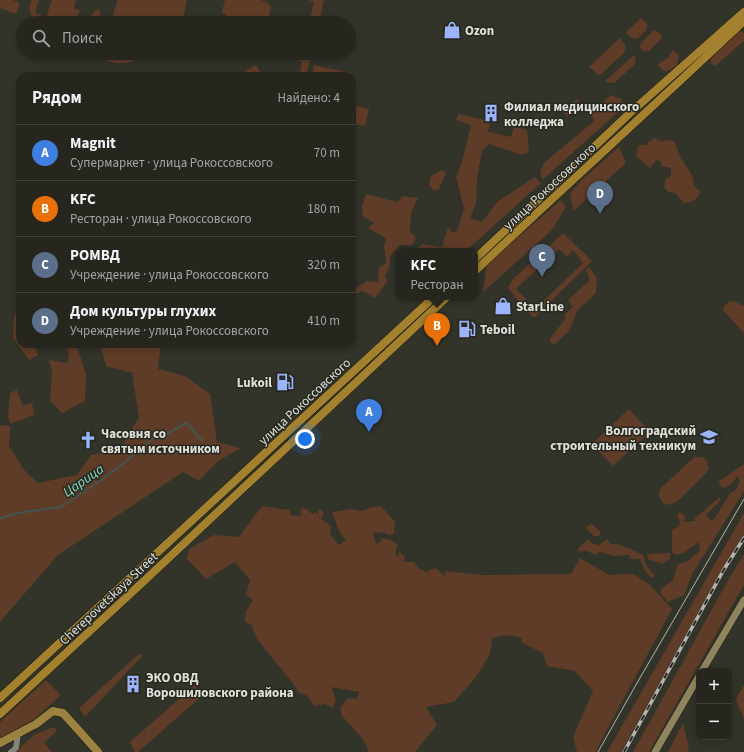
<!DOCTYPE html>
<html lang="ru">
<head>
<meta charset="utf-8">
<style>
	body { margin:0; font-family:"Source Sans 3",sans-serif; background:#32322c; color:#f1f3f6 }
	.controls { position:absolute; right:12px; bottom:12px; display:grid; overflow:hidden; border-radius:8px; box-shadow:0 2px 6px #0003 }
	.controls button { width:36px; height:36px; display:grid; place-items:center; padding:0; border:0; border-bottom:1px solid #42433d; background:#26261f; color:#f1f3f6; font:20px sans-serif }
	.you { position:absolute; left:305px; top:439px; width:14px; height:14px; margin:-10px; border:3px solid #fff; border-radius:50%; background:#1a73e8; box-shadow:0 0 0 6px #1a73e833 }
	.badge { display:grid; place-items:center; width:26px; height:26px; border-radius:50%; background:#ea580c; color:#fff; font-size:13px; font-weight:700 }
	.pin { position:absolute; translate:-50% -33px; filter:drop-shadow(0 1px 2px #0008) }
	.pin::after { content:''; position:absolute; top:21px; width:14px; height:12px; background:inherit; clip-path:polygon(0 0,100% 0,50% 100%) }
	.popup { position:absolute; left:396px; top:248px; width:82px; height:52px; box-sizing:border-box; display:grid; place-content:center; border-radius:8px; background:#26261f; filter:drop-shadow(0 1px 3px #0005); font-size:13px; white-space:nowrap; color:#a4a5a4 }
	.popup b { font-size:15px; color:#f1f3f6 }
	.popup::after { content:''; position:absolute; left:50%; top:100%; margin-left:-8px; border:8px solid transparent; border-top-color:#26261f }
	.list { margin:0; padding:0; list-style:none }
	h2 { display:flex; justify-content:space-between; align-items:center; height:52px; margin:0; padding:0 16px; font-size:17px }
	h2 small { font-size:13px; font-weight:400; color:#a4a5a4 }
	.list li { display:grid; grid-template-columns:26px 1fr auto; gap:12px; align-items:center; box-sizing:border-box; height:56px; padding:0 16px; border-top:1px solid #42433d }
	.list b { display:block; font-size:15px; white-space:nowrap }
	.list p { margin:0; font-size:13px; white-space:nowrap; color:#a4a5a4 }
	.list em { font-size:13px; font-style:normal; color:#a4a5a4 }
	.icon { flex:none; width:22px; height:22px; fill:none; stroke:currentColor; stroke-width:2; stroke-linecap:round; stroke-linejoin:round }
	.map { position:relative; flex:none; width:744px; height:752px; overflow:hidden }
	.search { position:absolute; background:#26261f; box-shadow:0 2px 6px #0003; left:16px; top:16px; width:340px; height:44px; display:flex; align-items:center; gap:10px; box-sizing:border-box; padding:0 14px; border-radius:22px; color:#a4a5a4; font-size:15px }
	.panel { position:absolute; background:#26261f; box-shadow:0 2px 6px #0003; left:16px; top:72px; width:340px; height:276px; border-radius:12px }
	.map>svg:first-child { display:block }
	.green { fill:#5f3c28 }
	.lines { fill:none; stroke-linecap:round; stroke-linejoin:round }
	.stream { stroke:#44554f; stroke-width:2 }
	.tertiary-casing { stroke:#191a12; stroke-width:7 }
	.secondary-casing { stroke:#191a12; stroke-width:8 }
	.primary-casing { stroke:#191a12; stroke-width:9 }
	.trunk-casing { stroke:#191a12; stroke-width:9 }
	.tertiary { stroke:#84857a; stroke-width:6 }
	.secondary { stroke:#90845e; stroke-width:7 }
	.primary { stroke:#9c8241; stroke-width:8 }
	.trunk { stroke:#a4812e; stroke-width:8 }
	.tram { stroke:#b4b5ae; stroke-width:1 }
	.rail-casing { stroke:#b4b5ae; stroke-width:3.5 }
	.rail { stroke:#282920; stroke-width:2; stroke-dasharray:6; stroke-linecap:butt }
	.labels { text-anchor:middle; stroke-width:3; stroke-linejoin:round; paint-order:stroke }
	.poi-label { font-size:13px; font-weight:bold; fill:#dfe0da; stroke:#282920; text-anchor:start }
	.street-label { font-size:13px; fill:#dfe0da; stroke:#282920 }
	.water-label { font-size:14px; font-style:italic; fill:#86dbc4; stroke:#282920 }
</style>
</head>
<body>
<div class="map">
<svg width="744" height="752" viewBox="0 0 744 752">
	<rect width="100%" height="100%" fill="#323329"/>
	<path class="green" d="M0 0H13L20 3 16 14 0 8Z
		M32 0H39L35 13 46 17 52 0H76L74 9 80 10 75 23H41L31 15 29 7Z
		M118 0H187L182 23H110Z
		M225 0H260L267 2 271 7 267 23C253 23 232 23 222 12Z
		M308 0H324L319 23H309L314 2Z
		M97 9 101 12 98 19 109 23H89L92 15Z
		M641 18 647 23V29C639 38 636 44 626 32Z
		M654 30 661 34 662 38 649 51H644L640 48 641 43Z
		M739 30 744 33V41L715 66 711 63V57L722 46 729 42 731 39Z
		M620 38 626 46 624 53 601 74 598 75 589 67Z
		M673 50 679 55 677 65 668 71H663L658 65 660 62 667 59Z
		M85 53H139C138 55 135 59 133 61 121 68 97 58 85 53Z
		M298 53H312L306 75 300 73 302 62 296 60Z
		M634 55 636 58 634 65 614 83H608L605 81Z
		M256 65 262 76H240L238 72H244Z
		M314 65 351 73 350 76H312Z
		M611 95 621 99 625 106 542 180 540 172 544 163 594 121 591 113Z
		M578 99 580 104 576 112 567 117 563 111 570 104Z
		M352 105 369 109 365 126 352 123Z
		M458 114 490 121 488 132 511 137 514 127 527 130 529 152 522 155 490 144 482 150 477 179 476 203 470 218 482 222 497 202 535 177 541 183 466 251H414L422 244 442 247 448 227 452 233 457 231 464 209 456 177 462 161 471 125 456 120Z
		M655 138 662 142 666 140 674 141C677 148 680 157 684 163 689 172 694 174 694 186L700 191 699 196 692 202 684 203 675 193 668 192 664 187 666 179 671 176V169L669 167H665L661 166V162L657 159 650 168 636 156 638 147 640 145H646L649 141Z
		M619 147 626 163 573 211 570 193 582 180Z
		M442 170 446 173 439 189 434 191 429 185 431 176Z
		M366 194 397 202 403 196 418 198 411 213 410 232 416 238 412 245H400L390 256V265L385 276 387 282 375 298 362 291 355 294 354 290 367 281 378 282 379 268 386 263 384 247 386 238 368 228 374 223 363 216 362 206Z
		M561 200 566 207 552 230 483 292 487 264Z
		M563 233 592 261 534 318 527 311 537 302 543 301 583 263 573 250 567 257 559 249 516 289 526 299 521 304 508 288 513 279Z
		M589 267 597 278 596 293 578 310 569 331 554 345 549 340 565 319V314L573 307 568 300 590 280 586 270Z
		M734 301 744 306V333L723 310C725 304 727 302 734 301Z
		M18 310H20V344H34L38 355 29 360 13 338 14 316Z
		M66 344H76L86 374 85 401 62 413 50 401 52 371 49 360 67 363 69 355Z
		M100 344H161L158 369 185 376 210 394 217 442 241 448 218 461 199 481 183 472 58 555 0 622V425L10 426 9 446 24 470 38 483 77 475 91 455 121 448 139 417 132 373 106 366Z
		M17 390 23 406 32 403 34 415 11 424 8 418 10 393Z
		M629 409 650 432 613 466 592 444Z
		M695 457H702L707 461 709 468 707 472 678 501 669 505 663 503 659 496 660 489 691 460Z
		M744 464V491L696 568 693 572 684 595 668 602 661 594V589L673 580 678 564 688 561 700 551 699 542 685 552 677 555 672 553V530L679 526 680 519 677 518 679 512 685 516 684 522 695 521V518L720 497V501L706 515 711 521 715 518 730 493 735 491 740 482 738 476 730 485 723 488 718 482Z
		M262 506 290 510V515L301 516 300 512 302 508 308 510 312 514 315 512 317 514 320 509 324 512 321 519 331 526 330 534 339 545 346 540 340 533 332 512 352 509 362 511 372 507 381 506 395 522 394 534 388 535 383 532 373 533 376 544 380 542 381 538 391 540 398 545 396 550V556L399 555V552L403 555 405 559 402 562H414L419 569 427 572 435 568 445 576V571L482 575 571 574 580 558 609 575 633 574 649 584 672 609 595 752H577L573 737 593 691 575 671 547 666 543 653 521 642 522 638C513 635 501 634 492 639L490 654 476 677 454 702 426 707 437 725 415 752H369L363 739 342 716 340 708 347 699 357 698 359 692 331 687 336 699 333 708 325 704 314 706 307 695 298 692 295 686 257 639 251 624H249L245 622 246 611 253 600 246 595 250 580 235 562 206 579 187 559 189 549 214 535 239 537Z
		M744 513V534L717 578 621 752H607Z
		M592 524 601 532 599 536H594L585 527Z
		M588 539 592 544 594 543 598 546 607 539 610 544C617 542 637 551 644 556L645 564 655 576 651 578 645 570 640 559H631L629 555 615 556 599 552 596 555 584 550 582 552 577 550Z
		M670 553V559L662 564 648 559 647 554Z
		M744 554V585L649 752H633L727 582Z
		M140 653 142 656 85 717 79 708Z
		M46 680 61 695 33 720 0 738V722Z
		M195 685 203 695 138 752H135L130 742Z
		M744 685V721C744 714 737 707 736 698Z
		M683 723 689 747 687 752H668Z
		M54 727 57 731 44 743 52 752H15L34 735Z"/>
	<g class="lines">
		<path class="stream" d="M0 518 18 513 61 507 110 474 155 437 159 438 187 423 202 441"/>
		<g class="tertiary-casing">
			<path id="tertiary" d="M11 752 16 748 18 733"/>
		</g>
		<g class="secondary-casing">
			<path id="secondary" d="M702 671 744 600
				M655 752 699 676"/>
		</g>
		<g class="primary-casing">
			<path id="primary" d="M0 743 36 724 53 711 63 713 98 752"/>
		</g>
		<g class="trunk-casing">
			<path id="trunk" d="M475 259 630 113 744 12
				M475 271C564 187 655 105 744 21
				M0 698 434 297
				M0 714 144 581 447 297"/>
		</g>
		<use href="#tertiary" class="tertiary"/>
		<use href="#secondary" class="secondary"/>
		<use href="#primary" class="primary"/>
		<use href="#trunk" class="trunk"/>
		<path class="tram" d="M598 752 637 683 744 499"/>
		<g class="rail-casing">
			<path id="rail" d="M624 752 723 571 744 538"/>
		</g>
		<use href="#rail" class="rail"/>
	</g>
	<defs>
		<g id="shop-bare" transform="scale(1.38)"><path d="M-5-2.5h2.3a2.7 3.5 0 0 1 5.4 0H5L5.5 6h-11ZM-1.5-2.5h3a1.5 2.3 0 0 0-3 0Z" fill="#9bb5fd" stroke="#282920" stroke-width="2.5" paint-order="stroke"/></g>
		<g id="building-bare" transform="scale(1.38)"><path d="M-4-6H4V6H1V3H-1V6H-4ZM-2.5-4.3h1.7v1.8h-1.7ZM.8-4.3h1.7v1.8H.8ZM-2.5-1h1.7V.8h-1.7ZM.8-1h1.7V.8H.8Z" fill="#9bb5fd" stroke="#282920" stroke-width="2.5" paint-order="stroke"/></g>
		<g id="fuel-bare" transform="scale(1.38)"><path d="M-5.5-6h7V0h2V4h1.3V-2.5L3-4.5l.8-.8L6-3V5H2.5V1h-1V6h-7ZM-4.2-4.7v3.2H.2V-4.7Z" fill="#9bb5fd" stroke="#282920" stroke-width="2.5" paint-order="stroke"/></g>
		<g id="university-bare" transform="scale(1.38)"><path d="M0-5L7-2L0 1L-7-2ZM-4 1L0 2.5L4 1V4Q0 6-4 4Z" fill="#9bb5fd" stroke="#282920" stroke-width="2.5" paint-order="stroke"/></g>
		<g id="church-bare" transform="scale(1.38)"><path d="M-1.2-6h2.4v3.5h3.3v2.4h-3.3V6h-2.4V-.1h-3.3v-2.4h3.3Z" fill="#9bb5fd" stroke="#282920" stroke-width="2.5" paint-order="stroke"/></g>
	</defs>
	<g fill-rule="evenodd">
		<use href="#shop-bare" x="452" y="30"/>
		<use href="#building-bare" x="491" y="113"/>
		<use href="#shop-bare" x="503" y="306"/>
		<use href="#fuel-bare" x="467" y="329"/>
		<use href="#fuel-bare" x="285" y="382"/>
		<use href="#university-bare" x="709" y="437"/>
		<use href="#church-bare" x="88" y="440"/>
		<use href="#building-bare" x="133" y="684"/>
	</g>
	<g class="labels">
		<g class="poi-label">
			<text x="465" y="35">Ozon</text>
			<text x="504" y="111">Филиал медицинского<tspan x="504" dy="15">колледжа</tspan></text>
			<text x="516" y="311">StarLine</text>
			<text x="480" y="334">Teboil</text>
			<text x="272" y="387" text-anchor="end">Lukoil</text>
			<text x="696" y="435" text-anchor="end">Волгоградский<tspan x="696" dy="15">строительный техникум</tspan></text>
			<text x="101" y="438">Часовня со<tspan x="101" dy="15">святым источником</tspan></text>
			<text x="146" y="682">ЭКО ОВД<tspan x="146" dy="15">Ворошиловского района</tspan></text>
		</g>
		<g class="street-label">
			<text transform="translate(549 186) rotate(-43)" y="5">улица Рокоссовского</text>
			<text transform="translate(304 401) rotate(-43)" y="5">улица Рокоссовского</text>
			<text transform="translate(108 598) rotate(-43)" y="5">Cherepovetskaya Street</text>
		</g>
		<g class="water-label">
			<text transform="translate(83 480) rotate(-35)" y="5">Царица</text>
		</g>
	</g>
</svg>
<div class="controls">
<button>+</button>
<button>−</button>
</div>
<div class="you"></div>
<div class="pin badge" style="left:369px;top:432px;background:#3f7fe0">A</div>
<div class="pin badge" style="left:437px;top:346px;background:#e8710a">B</div>
<div class="popup"><b>KFC</b>Ресторан</div>
<div class="pin badge" style="left:542px;top:277px;background:#5c6f8a">C</div>
<div class="pin badge" style="left:600px;top:214px;background:#5c6f8a">D</div>
<div class="search"><svg class="icon" aria-label="search" viewBox="0 0 24 24"><circle cx="10" cy="10" r="6"/><path d="M15 15l6 6"/></svg>Поиск</div>
<section class="panel">
<h2>Рядом<small>Найдено: 4</small></h2>
<ul class="list">
<li><span class="badge" style="background:#3f7fe0">A</span><div><b>Magnit</b><p>Супермаркет · улица Рокоссовского</p></div><em>70 m</em></li>
<li><span class="badge" style="background:#e8710a">B</span><div><b>KFC</b><p>Ресторан · улица Рокоссовского</p></div><em>180 m</em></li>
<li><span class="badge" style="background:#5c6f8a">C</span><div><b>РОМВД</b><p>Учреждение · улица Рокоссовского</p></div><em>320 m</em></li>
<li><span class="badge" style="background:#5c6f8a">D</span><div><b>Дом культуры глухих</b><p>Учреждение · улица Рокоссовского</p></div><em>410 m</em></li>
</ul>
</section>
</div>
</body>
</html>
